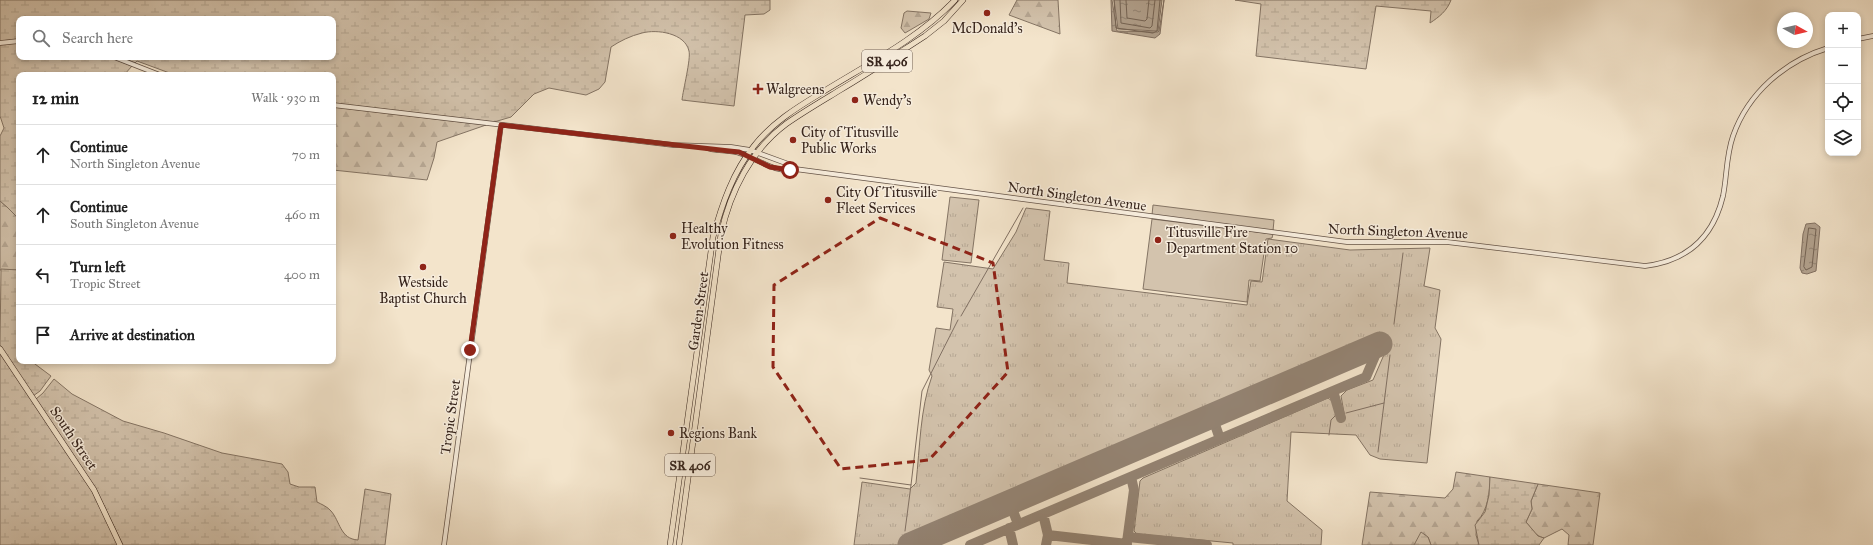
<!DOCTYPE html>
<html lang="en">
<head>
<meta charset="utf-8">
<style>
	body { margin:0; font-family:"IM FELL Great Primer",serif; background:#f6f6f6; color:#222 }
	.controls { position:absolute; right:12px; top:12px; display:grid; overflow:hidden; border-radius:8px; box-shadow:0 2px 6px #0003 }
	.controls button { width:36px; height:36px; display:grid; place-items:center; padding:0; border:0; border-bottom:1px solid #e0e0e0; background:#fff; color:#222; font:20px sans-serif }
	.compass { position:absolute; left:1777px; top:12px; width:36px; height:36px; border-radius:50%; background:#fff; box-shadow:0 2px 6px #0003; rotate:98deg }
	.stop { position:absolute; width:12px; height:12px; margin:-9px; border:3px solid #8f2418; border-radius:50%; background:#fff }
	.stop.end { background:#8f2418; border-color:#fff; box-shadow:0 1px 4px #0008 }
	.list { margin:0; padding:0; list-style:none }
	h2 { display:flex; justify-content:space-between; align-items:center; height:52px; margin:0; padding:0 16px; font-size:17px }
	h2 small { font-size:13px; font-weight:400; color:#767676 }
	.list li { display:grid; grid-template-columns:26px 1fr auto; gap:12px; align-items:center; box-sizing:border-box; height:60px; padding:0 16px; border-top:1px solid #e0e0e0 }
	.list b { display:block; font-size:15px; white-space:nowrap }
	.list p { margin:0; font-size:13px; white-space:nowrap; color:#767676 }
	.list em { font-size:13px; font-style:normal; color:#767676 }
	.icon { flex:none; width:22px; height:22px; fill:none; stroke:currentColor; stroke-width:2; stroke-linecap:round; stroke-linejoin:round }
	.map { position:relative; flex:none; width:1873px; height:545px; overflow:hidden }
	.search { position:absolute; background:#fff; box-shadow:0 2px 6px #0003; left:16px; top:16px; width:320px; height:44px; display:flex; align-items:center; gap:10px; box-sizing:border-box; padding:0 14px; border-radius:8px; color:#767676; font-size:15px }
	.panel { position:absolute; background:#fff; box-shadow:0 2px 6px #0003; left:16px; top:72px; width:320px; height:292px; border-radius:8px }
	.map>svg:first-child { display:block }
	.grass { fill:url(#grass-tufts); stroke:#847464 }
	.forest { fill:url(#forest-firs); stroke:#847464 }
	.wetland { fill:url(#wetland-marsh); stroke:#847464 }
	.park { fill:#d3c3ad; stroke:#847464 }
	.water { fill:url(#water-ripples); stroke:#817062 }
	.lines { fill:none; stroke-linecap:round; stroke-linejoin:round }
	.shore { stroke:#746456; stroke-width:1 }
	.stream { stroke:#817062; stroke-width:1 }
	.taxiway { stroke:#948474; stroke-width:10 }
	.runway { stroke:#948474; stroke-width:25 }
	.minor-casing { stroke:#655448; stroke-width:5.5 }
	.major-casing { stroke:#36241c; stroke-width:6 }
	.minor { stroke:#f7eddd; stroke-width:4 }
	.major { stroke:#f3e4cb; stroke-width:5 }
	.route { stroke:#8f2418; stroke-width:5 }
	.marked { fill:none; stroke:#8f2418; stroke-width:3; stroke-dasharray:8 5; stroke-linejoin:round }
	.poi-dot { fill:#8f2418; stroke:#f7eddd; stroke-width:1.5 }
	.labels { text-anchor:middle; stroke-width:3; stroke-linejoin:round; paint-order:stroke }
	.shield { fill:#f7eddd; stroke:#706056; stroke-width:1 }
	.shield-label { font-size:13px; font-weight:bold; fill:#36241c }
	.poi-label { font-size:14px; fill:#36241c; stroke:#f7eddd; text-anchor:start }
	.street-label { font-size:14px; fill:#36241c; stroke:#f7eddd }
</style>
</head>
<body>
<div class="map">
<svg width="1873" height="545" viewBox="0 0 1873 545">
	<defs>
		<pattern id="grass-tufts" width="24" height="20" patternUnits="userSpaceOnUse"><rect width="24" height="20" fill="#d3c3ad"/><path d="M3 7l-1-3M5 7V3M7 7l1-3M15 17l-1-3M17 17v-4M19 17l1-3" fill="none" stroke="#b6a794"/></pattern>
		<pattern id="forest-firs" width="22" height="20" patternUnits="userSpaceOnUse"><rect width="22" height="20" fill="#d3c3ad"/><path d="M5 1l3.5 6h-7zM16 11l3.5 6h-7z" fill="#b6a794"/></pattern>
		<pattern id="wetland-marsh" width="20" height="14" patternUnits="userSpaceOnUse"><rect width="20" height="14" fill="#d3c3ad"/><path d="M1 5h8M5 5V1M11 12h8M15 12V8" fill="none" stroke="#b6a794"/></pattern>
		<pattern id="water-ripples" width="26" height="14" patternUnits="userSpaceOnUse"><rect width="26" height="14" fill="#b3a390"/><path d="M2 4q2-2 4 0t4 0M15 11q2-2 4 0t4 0" fill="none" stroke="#928575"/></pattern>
	</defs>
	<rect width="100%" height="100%" fill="#f3e4cb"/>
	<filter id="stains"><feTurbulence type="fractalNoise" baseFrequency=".005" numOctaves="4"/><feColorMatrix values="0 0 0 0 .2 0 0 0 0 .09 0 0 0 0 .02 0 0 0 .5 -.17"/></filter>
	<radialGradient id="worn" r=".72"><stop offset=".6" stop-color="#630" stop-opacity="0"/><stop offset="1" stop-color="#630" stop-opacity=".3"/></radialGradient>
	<path class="grass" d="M950 197 979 200 971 263 942 260Z
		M1026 208 1050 211 1044 260 1069 263 1067 283 1247 305 1251 281 1262 282 1268 239 1350 250 1430 248 1424 286 1440 290 1435 328 1441 339 1427 463 1380 459 1370 455 1356 435 1291 432 1287 501 1322 530 1321 545H1233V543L1137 534 1134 531 1140 481 1143 478 1328 398 1335 403 1339 420 1345 418 1341 396 1347 390 1373 380 1386 350 1380 332 901 539 903 545H854L862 482 910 489 916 483C920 447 920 409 932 376L929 370 936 328 950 330 953 309 937 307 944 262 993 269 1016 232Z"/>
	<path class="forest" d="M1017 0H1058L1060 34 1009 15Z
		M907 11 931 13 929 19 905 33 901 28 904 13Z
		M333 107 486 125 437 142 434 158 427 180 333 170Z
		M0 201 7 207 19 219V270H0Z
		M1456 472 1490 477C1490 491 1488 511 1477 521L1476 535 1479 545H1431L1428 537 1414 545H1362L1370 492 1445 498 1453 489Z
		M1538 484 1600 493 1593 545H1568L1569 535 1562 529 1544 538C1535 536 1532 529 1526 522L1532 509 1531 501Z"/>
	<path class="wetland" d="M0 0H770V10L764 14 745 15 734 106 682 100C683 90 691 59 689 51 685 33 657 29 642 33 630 36 620 41 611 47L605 82 599 89 586 95 549 88 534 94 511 117 494 122 333 103V75H175L137 61 135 63 120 57H333V19H19V39L0 41Z
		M1235 0H1451C1447 11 1439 17 1430 23L1431 11 1376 6 1366 69 1256 56 1261 4Z
		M19 43V57H109L132 66 124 75H19V219L7 207 0 201V136L4 128 0 116V45Z
		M1 269 19 270V322L17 345 19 347V361H31L51 376 40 391 33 396 0 345Z
		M0 352 92 491 118 545H0Z
		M54 379 72 394 123 421 164 433 222 453 282 464 288 472 290 484 299 487H315L317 502C321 504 328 507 331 511 340 521 340 539 358 540L365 489 391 494 385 545H123L96 489 36 399 43 393Z
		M1490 477 1538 484 1531 501 1532 509 1526 522 1538 536 1544 538 1539 545H1479L1475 525 1485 512 1489 495Z
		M1421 532 1428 537 1431 545H1414Z"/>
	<path class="park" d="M1153 205 1274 220 1273 231 1152 215Z
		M1152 219 1273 234 1272 238 1266 239 1260 281 1249 280 1247 302 1143 289Z"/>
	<path class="water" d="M1111 0H1112L1117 31 1158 32 1159 31 1164 0 1160 34 1155 38 1112 31Z
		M1114 0H1162L1158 31 1118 29Z
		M1815 223 1820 227 1816 271 1807 274 1802 273 1800 268 1803 234 1806 224Z"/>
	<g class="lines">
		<path class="shore" d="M1114 0 1116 28 1153 33 1157 31 1160 0
			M1120 0 1121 23 1150 28 1152 26 1155 0
			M1126 0 1127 18 1145 21 1147 19 1149 0
			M1809 228 1816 229 1812 267 1806 270 1804 267Z"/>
		<path class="stream" d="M961 316 1023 208
			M1394 324 1403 253
			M1346 413 1384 403
			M1329 435 1331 420 1336 415
			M1378 452 1390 355
			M860 478 911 485 922 391 958 320
			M905 531 911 485"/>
		<path class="taxiway" d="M1333 391 1341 418
			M1212 416 1220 439
			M1010 503 1018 524
			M1043 514 1048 535 1046 545
			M1009 528 1013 545
			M1048 535 1127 544
			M1128 537 1207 545
			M1127 542 1134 490 1131 477
			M970 545 1366 377 1380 344"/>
		<path class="runway" d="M910 545 1380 344"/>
		<g class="minor-casing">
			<path id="minor" d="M1858 39 1873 36
				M0 43 19 41
				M114 57 160 75
				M333 105 673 145 731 147 750 150 791 165 795 169
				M705 147C714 152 728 149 739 153 758 158 774 174 795 169L1347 242H1447L1645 266C1687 261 1713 238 1723 196 1727 176 1726 156 1733 136 1748 93 1785 61 1828 48
				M444 545 501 125"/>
		</g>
		<g class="major-casing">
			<path id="major" d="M0 349 94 490 120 545
				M670 545 713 237C722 204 733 172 754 146 772 123 796 108 821 93 866 65 918 39 955 0
				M679 545 721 234C730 192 751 150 786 124 803 112 822 101 840 90 869 73 897 54 925 36L944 21 963 0"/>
		</g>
		<use href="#minor" class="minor"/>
		<use href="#major" class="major"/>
	</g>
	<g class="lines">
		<path class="route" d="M470 350 501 125 729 151 739 152 770 167 790 170"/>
	</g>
	<path class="marked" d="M880 218 993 263 1008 372 929 460 841 469 773 367 774 285Z"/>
	<g class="poi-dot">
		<circle cx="987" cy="13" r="4"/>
		<path d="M756 83h4v4h4v4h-4v4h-4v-4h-4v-4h4z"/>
		<circle cx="855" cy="100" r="4"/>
		<circle cx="793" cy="140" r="4"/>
		<circle cx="828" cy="200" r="4"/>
		<circle cx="673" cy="236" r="4"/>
		<circle cx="1158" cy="240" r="4"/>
		<circle cx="423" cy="267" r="4"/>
		<circle cx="671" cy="433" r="4"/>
	</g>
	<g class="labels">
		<g class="shield">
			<rect x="862" y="50" width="50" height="22" rx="3"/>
			<rect x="665" y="454" width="50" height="22" rx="3"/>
		</g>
		<g class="shield-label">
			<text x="887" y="66">SR 406</text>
			<text x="690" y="470">SR 406</text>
		</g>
		<g class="poi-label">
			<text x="987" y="33" text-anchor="middle">McDonald's</text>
			<text x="766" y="94">Walgreens</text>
			<text x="863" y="105">Wendy's</text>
			<text x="801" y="137">City of Titusville<tspan x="801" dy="16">Public Works</tspan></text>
			<text x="836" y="197">City Of Titusville<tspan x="836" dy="16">Fleet Services</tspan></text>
			<text x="681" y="233">Healthy<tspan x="681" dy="16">Evolution Fitness</tspan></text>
			<text x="1166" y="237">Titusville Fire<tspan x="1166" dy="16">Department Station 10</tspan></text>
			<text x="423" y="287" text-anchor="middle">Westside<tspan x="423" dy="16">Baptist Church</tspan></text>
			<text x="679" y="438">Regions Bank</text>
		</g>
		<g class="street-label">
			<text transform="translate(1077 196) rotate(8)" y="5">North Singleton Avenue</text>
			<text transform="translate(1398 231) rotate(2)" y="5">North Singleton Avenue</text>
			<text transform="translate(698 311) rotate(-82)" y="5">Garden Street</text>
			<text transform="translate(450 417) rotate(-82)" y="5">Tropic Street</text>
			<text transform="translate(74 438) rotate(56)" y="5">South Street</text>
		</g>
	</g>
	<rect width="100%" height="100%" filter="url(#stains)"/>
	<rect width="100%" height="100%" fill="url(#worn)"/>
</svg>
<div class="controls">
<button>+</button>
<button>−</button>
<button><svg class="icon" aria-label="locate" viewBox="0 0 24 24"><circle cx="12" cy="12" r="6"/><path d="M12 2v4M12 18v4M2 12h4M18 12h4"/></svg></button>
<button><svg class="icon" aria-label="layers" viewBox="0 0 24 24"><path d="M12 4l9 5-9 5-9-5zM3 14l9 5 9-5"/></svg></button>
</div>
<svg class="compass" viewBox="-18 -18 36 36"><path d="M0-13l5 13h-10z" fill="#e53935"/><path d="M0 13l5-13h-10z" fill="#767676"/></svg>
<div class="stop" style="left:790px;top:170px"></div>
<div class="stop end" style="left:470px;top:350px"></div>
<div class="search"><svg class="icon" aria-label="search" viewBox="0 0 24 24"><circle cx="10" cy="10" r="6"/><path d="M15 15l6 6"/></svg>Search here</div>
<section class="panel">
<h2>12 min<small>Walk · 930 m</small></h2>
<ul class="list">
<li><svg class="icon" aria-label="ahead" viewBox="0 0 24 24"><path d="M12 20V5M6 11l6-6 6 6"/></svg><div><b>Continue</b><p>North Singleton Avenue</p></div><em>70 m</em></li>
<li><svg class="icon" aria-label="ahead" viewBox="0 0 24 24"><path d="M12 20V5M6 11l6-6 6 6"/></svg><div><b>Continue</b><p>South Singleton Avenue</p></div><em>460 m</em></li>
<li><svg class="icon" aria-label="left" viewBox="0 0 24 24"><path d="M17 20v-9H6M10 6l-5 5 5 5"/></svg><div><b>Turn left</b><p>Tropic Street</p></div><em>400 m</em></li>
<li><svg class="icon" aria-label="arrive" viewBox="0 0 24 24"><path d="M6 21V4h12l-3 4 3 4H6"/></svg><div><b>Arrive at destination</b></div></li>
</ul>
</section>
</div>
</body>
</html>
